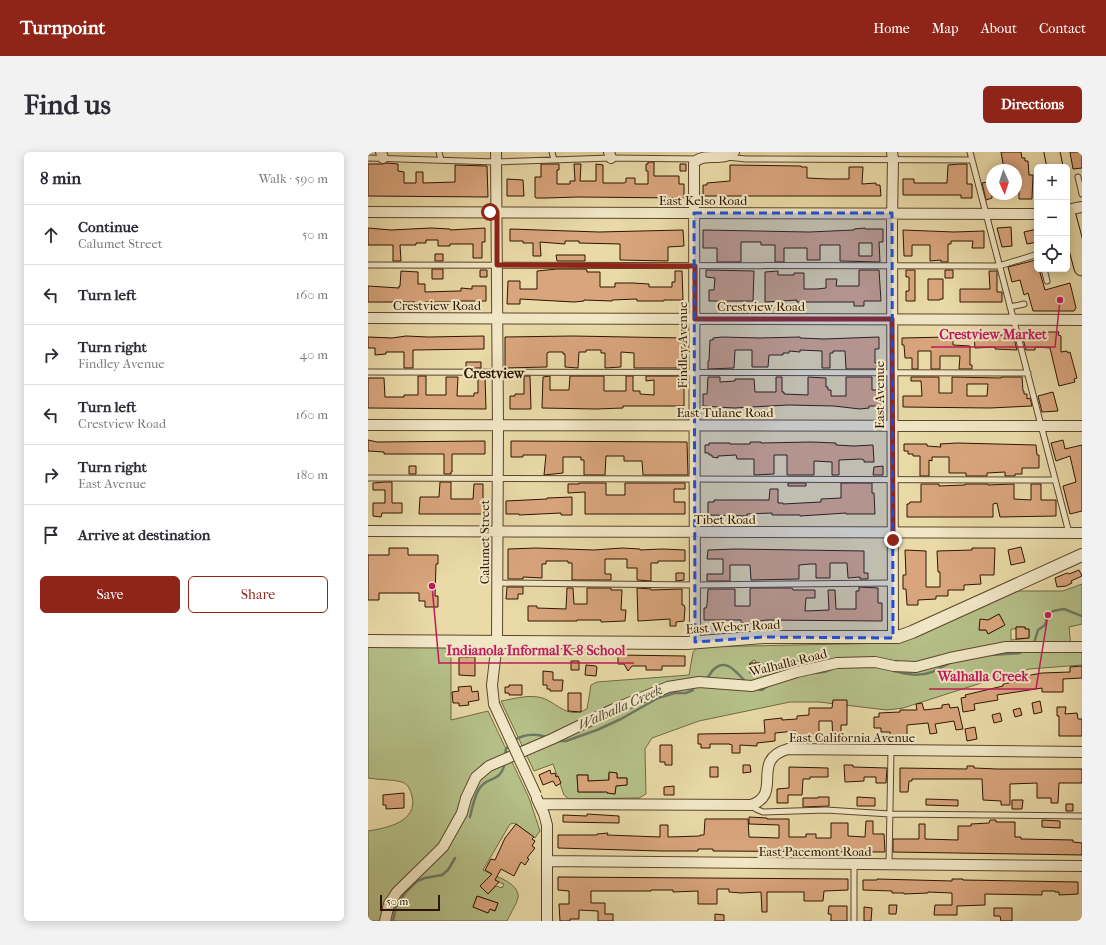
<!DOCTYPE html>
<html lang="en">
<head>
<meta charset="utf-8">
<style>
	body { margin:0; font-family:"IM FELL French Canon",serif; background:#f2f2f3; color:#2b2b33 }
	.controls { position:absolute; right:12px; top:12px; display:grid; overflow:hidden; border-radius:6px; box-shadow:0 2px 10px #0003 }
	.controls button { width:36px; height:36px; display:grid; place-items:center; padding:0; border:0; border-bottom:1px solid #e1e1e2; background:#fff; color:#2b2b33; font:20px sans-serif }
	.compass { position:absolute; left:618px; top:12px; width:36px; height:36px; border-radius:50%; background:#fff; box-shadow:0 2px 10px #0003; rotate:177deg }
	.scale { position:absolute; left:12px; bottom:10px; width:60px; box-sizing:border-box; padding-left:4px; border:2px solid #2e1500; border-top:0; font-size:11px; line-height:14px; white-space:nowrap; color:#2e1500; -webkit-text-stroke:3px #f1e7c6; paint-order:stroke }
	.stop { position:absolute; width:12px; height:12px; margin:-9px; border:3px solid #8f2418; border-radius:50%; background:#fff }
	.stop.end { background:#8f2418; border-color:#fff; box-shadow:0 1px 4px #0008 }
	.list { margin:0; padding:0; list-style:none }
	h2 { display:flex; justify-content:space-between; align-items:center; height:52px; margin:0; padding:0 16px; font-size:17px }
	h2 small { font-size:13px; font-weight:400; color:#7c7c81 }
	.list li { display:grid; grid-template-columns:26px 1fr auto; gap:12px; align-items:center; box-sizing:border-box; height:60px; padding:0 16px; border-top:1px solid #e1e1e2 }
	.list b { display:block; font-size:15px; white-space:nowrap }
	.list p { margin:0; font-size:13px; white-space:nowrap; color:#7c7c81 }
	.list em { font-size:13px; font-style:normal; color:#7c7c81 }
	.actions { display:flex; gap:8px; padding:12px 16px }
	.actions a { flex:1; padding:9px 0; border:1px solid #8f2418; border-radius:6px; text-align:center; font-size:14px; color:#8f2418 }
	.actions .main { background:#8f2418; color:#fff }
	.icon { flex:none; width:22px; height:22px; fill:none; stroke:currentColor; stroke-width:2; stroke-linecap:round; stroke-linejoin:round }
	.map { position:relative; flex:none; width:714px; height:769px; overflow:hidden; border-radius:6px }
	header { display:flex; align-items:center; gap:24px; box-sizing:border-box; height:56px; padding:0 20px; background:#8f2418; color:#fff }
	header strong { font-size:19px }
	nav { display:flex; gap:22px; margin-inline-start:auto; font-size:14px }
	.intro { display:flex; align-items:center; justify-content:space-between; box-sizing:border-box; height:96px; padding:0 24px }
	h1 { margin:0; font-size:28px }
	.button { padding:10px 18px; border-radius:6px; background:#8f2418; color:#fff; font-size:14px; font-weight:700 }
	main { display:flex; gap:24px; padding:0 24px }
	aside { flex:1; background:#fff; border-radius:6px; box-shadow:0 2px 10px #0003 }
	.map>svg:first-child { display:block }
	.green { fill:#b5c089; stroke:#726a44; fill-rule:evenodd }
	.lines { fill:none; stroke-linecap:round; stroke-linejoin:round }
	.stream { stroke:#6d7964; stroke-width:2.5 }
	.building { fill:#d9a57d; stroke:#2e1500; fill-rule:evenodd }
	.service-casing { stroke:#5d462a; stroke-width:7 }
	.minor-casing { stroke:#5d462a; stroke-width:12 }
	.tertiary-casing { stroke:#5d462a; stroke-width:14 }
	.primary-casing { stroke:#2e1500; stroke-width:17 }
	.service { stroke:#f1e7c6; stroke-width:5 }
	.minor { stroke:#f1e7c6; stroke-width:10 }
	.tertiary { stroke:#f1e7c6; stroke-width:12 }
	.primary { stroke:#e9daa8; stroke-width:15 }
	.minor-bridge-casing { stroke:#5d462a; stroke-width:12; stroke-linecap:butt }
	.minor-bridge { stroke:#f1e7c6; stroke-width:10 }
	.route { stroke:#8f2418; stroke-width:5 }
	.marked { fill:#1d4ed8; fill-opacity:0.2; stroke:#1d4ed8; stroke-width:3; stroke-dasharray:8 5; stroke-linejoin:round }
	.labels { text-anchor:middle; stroke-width:4; stroke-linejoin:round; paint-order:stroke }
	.street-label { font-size:13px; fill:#2e1500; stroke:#f1e7c6 }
	.neighbourhood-label { font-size:14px; font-weight:bold; fill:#2e1500; stroke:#f1e7c6 }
	.water-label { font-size:14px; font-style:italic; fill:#534f3a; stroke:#f1e7c6 }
	.leader { fill:none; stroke:#c2185b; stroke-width:1.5 }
	.callout-dot { fill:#c2185b; stroke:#f1e7c6; stroke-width:1.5 }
	.callout-label { font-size:14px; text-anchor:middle; font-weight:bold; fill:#c2185b; stroke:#f1e7c6; stroke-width:4; stroke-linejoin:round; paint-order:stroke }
</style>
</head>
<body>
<header>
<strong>Turnpoint</strong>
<nav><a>Home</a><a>Map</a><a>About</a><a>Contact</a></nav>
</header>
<div class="intro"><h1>Find us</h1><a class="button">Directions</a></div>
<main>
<aside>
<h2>8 min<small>Walk · 590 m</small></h2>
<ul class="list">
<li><svg class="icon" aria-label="ahead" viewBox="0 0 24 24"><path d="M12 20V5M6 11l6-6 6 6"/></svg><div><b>Continue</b><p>Calumet Street</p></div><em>50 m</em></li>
<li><svg class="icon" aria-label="left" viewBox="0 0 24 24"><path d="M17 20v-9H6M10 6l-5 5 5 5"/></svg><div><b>Turn left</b></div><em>160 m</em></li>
<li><svg class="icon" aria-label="right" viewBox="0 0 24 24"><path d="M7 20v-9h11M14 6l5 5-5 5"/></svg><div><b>Turn right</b><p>Findley Avenue</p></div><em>40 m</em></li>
<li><svg class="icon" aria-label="left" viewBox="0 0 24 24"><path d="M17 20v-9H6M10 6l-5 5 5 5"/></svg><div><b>Turn left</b><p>Crestview Road</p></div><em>160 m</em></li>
<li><svg class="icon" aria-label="right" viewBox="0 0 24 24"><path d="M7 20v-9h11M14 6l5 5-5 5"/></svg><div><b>Turn right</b><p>East Avenue</p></div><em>180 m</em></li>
<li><svg class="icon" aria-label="arrive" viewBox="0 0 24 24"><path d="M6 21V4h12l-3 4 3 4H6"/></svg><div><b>Arrive at destination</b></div></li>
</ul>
<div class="actions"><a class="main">Save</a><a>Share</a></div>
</aside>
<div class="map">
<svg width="714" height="769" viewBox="0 0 714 769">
	<rect width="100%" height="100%" fill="#e9daa8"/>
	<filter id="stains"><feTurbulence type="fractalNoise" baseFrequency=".005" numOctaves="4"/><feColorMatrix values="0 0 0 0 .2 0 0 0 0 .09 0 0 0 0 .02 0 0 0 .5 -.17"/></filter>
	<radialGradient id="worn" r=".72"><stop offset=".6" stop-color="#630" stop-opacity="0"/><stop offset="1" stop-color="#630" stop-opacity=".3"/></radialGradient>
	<path class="green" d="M714 432V472L701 475 703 496 714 495V513L661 517 632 525 535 556 519 558 451 550H422L331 569 284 586 277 597 278 642 271 646 201 647 196 643 185 612 166 619 133 549C145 547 158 543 170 545 187 547 198 569 219 557L223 533 229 530 321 523 325 500 330 495 525 491 536 489 649 439H695ZM631 462 635 469 633 470 635 474 620 482 618 478H611L620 468ZM648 475H657V477H661V486L643 488V477H648ZM387 508 388 511H395V516L392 517V521H382V511H384V509ZM241 621H249V626H259V633L248 634 247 642 239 641ZM209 623H220V629H235L236 640H210Z
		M0 489H83V568L120 559 161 646 172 679 167 686 147 671 142 672 115 718C125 724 152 730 150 746 148 753 142 762 139 769H0V679C19 676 50 670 44 644 42 638 41 633 34 630 23 627 11 628 0 626ZM120 726 127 732 128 729 136 732 134 736 128 734 120 742 112 734ZM109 744 130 751 127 759 122 757 120 761 105 755Z"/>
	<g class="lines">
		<path class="stream" d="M666 491 670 478 677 473 680 463 685 459 696 457 714 464
			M622 503 652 501
			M526 519C538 522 551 525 564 520 571 517 577 513 584 510
			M407 521C415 505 424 505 438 514
			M447 521 456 520 464 517
			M339 526C342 523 343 520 345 518 358 505 368 520 376 528
			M387 537 394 538 401 533
			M145 589C156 582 166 581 178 585
			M189 589H198L229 578 253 567 290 546 307 541H318L325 538
			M137 603 138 597 142 592
			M102 665C104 657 106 645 111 637 119 624 131 631 136 614
			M25 769 28 754 38 740 49 729 57 726 74 723 80 718 87 706"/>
	</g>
	<path class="building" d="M633 0H653L654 6H657V9H660L661 23H665L664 47H651V32H648V18L636 17Z
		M702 0H714V16L705 17Z
		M280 10H286V24H311V32H316V46L210 45 177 46H168L167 45V25H173V12H191V18H189V32H202V29H207L206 12H213L212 29H228V12L235 13V31H256L258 30V26H267V32H280V19H278V12H280Z
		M19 11 30 12V19L36 20V31H48V20H55V31L87 30V13L119 14 120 45 0 44V12H14Z
		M312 12H318V19H312Z
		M592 12H599V32H604V46H593V43H535V27H546V31H579L580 13Z
		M362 13 433 14V15H439V26L461 27H481V15H495L494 32 508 31V33H512L513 44H335V33H339V31L362 29Z
		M139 27 155 28 156 44H139Z
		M619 30V33L624 32V46L618 48 614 31Z
		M643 75 644 94 634 95 629 76Z
		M0 76 23 78 63 76 82 77V78L117 76V90H114V106H105V92H82V94H70V88H58V91H48V93H32L33 109H25V93H0Z
		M497 76V77H515V90H511L512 110 472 109V93H452V108H439V96H416V110H407V93H393V90H373V110H349V96H335V78L441 80 486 78V77ZM491 91H504V104H491Z
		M142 77 231 80 315 78 316 94 300 95V109L252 108V92L211 91V89H197V92L172 90 173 104H165V91H155V89H142Z
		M669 77V90L659 92 656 80Z
		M535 78 586 80 616 79V96H604L605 89H583V92H580V110H573V108L562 109V93H544V104H536Z
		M67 102H75V109H67Z
		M188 103H217V109H189Z
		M668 108H669V117H671L677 138 702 131 708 156 706 159H665L660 141 656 143 652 128 644 130 640 115Z
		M64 117H75V127H64Z
		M189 117H217L219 118V120H232V135H247V131H265L281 132V135H304V130H307V119H314L315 148H296V149H269V147L244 148V149L216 148V149L206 150 152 147V152H139L140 129H152V137H169V119Z
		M112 118H119V125H112Z
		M338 118 386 119 385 149H341V138H346L347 126 338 125Z
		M491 118H511L513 149H496V154H486V150H429V148L397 150V120L410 119V123H426V121H436V137H449L458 136V127H469L468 134H491Z
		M538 118H547V149H538V139H541V125H538Z
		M577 118H585V126H577Z
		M33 119 50 120V132H57V140L91 139H93V136L104 137V134H118V149H86V150H57V152H47V150H0V134L31 136V134H32Z
		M621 119H629V140H634V150H592V137H622Z
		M560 127H575V147H572V148H560Z
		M585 180V193L602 194V213H604V217H591L592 204H572V217H563V199H550V217H544V206H537L536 193H534V186L580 185Z
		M656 180H691L690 183 693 184V200L699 199 700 201 702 200 709 226 706 227 707 230 691 234 682 196 670 195 667 196V198H658L654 183H656Z
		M606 183H645L649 198 627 197V195L607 196Z
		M38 184 60 185 116 184V197L45 198V216H36V200H18V202L7 203V196H0V185L24 186Z
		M205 184 315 186V191H317V198H315V216H266V201L253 200V215L237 216V201H233V198H218V200H211L210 216 197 215V202H195V200H181L179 201V215L137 216V185Z
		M354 185 392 186 432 185V186L456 187 511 185V197H507V211H509V217H478L477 199H465V201H462V216H454V199L432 198V200L421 199V201H415V203H401L400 215H384V198H367L366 216 340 217V209H341L342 188H345V186Z
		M98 210H113V216H98Z
		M50 224H58V243H78V225H90L89 244H106V241H110V225H117L118 257 0 256V226H16L17 245H36V243H50Z
		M156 224H162L163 257H142V244H147V242H156Z
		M182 224V238H201L202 224H236V239H258V224H265V239H272V242L286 243V228L278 229V224H316V254H255V256L228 257 174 256 175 225Z
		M340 225H352V230L367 229V227H386L387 240H408V225H414V240H416V242L440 243V225L458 226V235H460V238H463V244H478V225H504V238H516V254H501V256L492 257 466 254 420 253 366 256 335 254V242H339Z
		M543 225H571V241H584V225L633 226V225H654L655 239H656V242H659V247L662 246 664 254 622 256 535 255V244H554L553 229H543ZM599 232H620L619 244H599Z
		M685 240 690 259 674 260 670 244Z
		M0 288 9 290 117 289V302H84V320H83V322H76V302H16V300L0 299Z
		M695 288 697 297 714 293V359L702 362 695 334 708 330 702 304 688 309 683 291Z
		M143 289 319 290 320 323H275L274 309H256V304H238L237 323H216V308H213V305H195V321L176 323 178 303H155V305H143Z
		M382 290H393V291L443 290 468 291V293L486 294 505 293 506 310H496V308L493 307 471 308V323H464V310L446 309V323H419V303H406V322L386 323V307H369L368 303 350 304V306L344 305V303H341V301H337V293H341V291H362V292H382Z
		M589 291 668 293 669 303H671V316H654V322H647V324H637V320L619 321V324H598V321H581V305H564V309L561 308V324H552V304H545V302H540V299H536V292H559V294L573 295 572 292Z
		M41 314H48V322H41Z
		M515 314V323H505L506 315Z
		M17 330H24V351H34V361H14L13 365 5 364V351H17V338H5V331Z
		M72 330H83V347H105L106 332H115V362H51L52 345H71Z
		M211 331H238V343H257V331H317V337H306V350H317V362H217V340L200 341V332H211Z
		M420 331H438V334H420Z
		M473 331H504V341H506L507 362H478V361L432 364V363H404V361L379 362V364L340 363V350H346V348H401L402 337H410V351H415V352L453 350V347L473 346Z
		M553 332H571V334L597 333V332H620V333L646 332V347L663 348V332H673V348H688V364L632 365 629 351 625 352V365H539V352H541L542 350H553Z
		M204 345V363H193V361L151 363V362H138V349L179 347V346Z
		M653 395 657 410 643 413 640 398Z
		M21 396H40V403H70V412H68L67 444H70V455H57V449H51V441H11V448H0V403H21Z
		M168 396 226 398 254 396 272 397V398L294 397 317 398V409H290V411H283V429L269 428V416H259V407H237V422H243V428H204V411H200V409H178V412H174V426L155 425V427H140V397Z
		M604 396H627L626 423H612L613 432 596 433V438H580V444H568V447L550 448V453H539L538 437H535V423H538L537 398 558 399V435H572V420H570L569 399 604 398Z
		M368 397 496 399V421H500V427H492V425L480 426 479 411H462V426H448V412H442L431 413V427L383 428 382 413H362V429H339V422H355V407H339L340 398Z
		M711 418 714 424 703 429 704 431 698 434 689 435 687 426 699 421 701 422Z
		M308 421H316V428L308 429Z
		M139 435H155V442H150V447H138Z
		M491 435 510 436V451H514V469L399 468 384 470V472L373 471V468H336V456H338L339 453 340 437H367V454H382V437L383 436H424L425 438H447V446H438L437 459 461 458 460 438H467L468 457H488V439H491Z
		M199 436H205L206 452H219V436H243V438H254L253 458H258L257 469 233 470V468H209V469H160V454H169V456L198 457Z
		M269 436 283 437V438L314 437V453H316L317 456 316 469 308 470V474H302V467L270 469Z
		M631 462 637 473 620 482 618 478H611L612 467 620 468Z
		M648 475H657V477H661V486L648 487Z
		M250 503 317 504V514H294V518H278V514H264L260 519 256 512H250Z
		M91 505H107V524L91 523Z
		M203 509H211V518H203Z
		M382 511H392V521H382Z
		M218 513 228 514 229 515 228 524 217 523Z
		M714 514V526L695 527V540H674V536L629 543 630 548 606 552 607 558 595 560 593 546 598 545 597 543 635 534V532L652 529V525L674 521 702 520V515Z
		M175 519 185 520V528H195L194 539H182V537H179V533H175Z
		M141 533H154V543H141V541H137V535H141Z
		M103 534 104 540 110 539 111 548 100 550 101 553 91 554V551H85L84 540 91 539 90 535Z
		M200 541H213V560L200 559Z
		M465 548H479V573H473V589H465L464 569H451V589H442V584L429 585 428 579 407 581V589L389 591V594L372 593V601H364V593L361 592H342V596H333V592H330V582L397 581 396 568 414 566V568L429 567V564L441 563V556H464Z
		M672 549 674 560 666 562 664 551Z
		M554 551 556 558 574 556V553L581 552 582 556 590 555 595 577 588 578 586 569 567 572 569 581 562 582 560 571 539 573V589H522V580H513V576H506V565H511V561L532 560V558H549L548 552Z
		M689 555H698L697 562 709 561 710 567H714V584H691V564H689Z
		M652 556 654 563 647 565 645 558Z
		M632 561 634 569 626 571 624 563Z
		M607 575 609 587 599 589 597 577Z
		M292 593H304V613H297V610H292Z
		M375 613H382L383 620 375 621Z
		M476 613H485V615L519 616 518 631H508V625H496V629L477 630Z
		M599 614H606V616L629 617H714V631H691L690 651H683V646H669V631L642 632V653H633V649L615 648 614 627H544V629H541L540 640H532V616L599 617Z
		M342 615H350V625H342Z
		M421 615 460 616V625H442V627H435L434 643H420V651H409V637L421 636Z
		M182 618 183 622 187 621 188 625 190 624 193 631 188 634 185 629 175 633 171 623Z
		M241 620 249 621V626H259V633L248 634 247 642 239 641V640H210L209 623H220V629L241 628Z
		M306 634V643H296V635Z
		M36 641V656L18 657V653H15V643Z
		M450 645H461V654L435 655V646H450Z
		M489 645 507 646V654H489Z
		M558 647 590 648V654L558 653Z
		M644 648H655L654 657H644Z
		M698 652H705V659H698Z
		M219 662 251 664V671L195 670V663L219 664Z
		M381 665 399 666V667H421V685H438V682H448V686H463V671H480V684L497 685 498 669H505V682H516L517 700 345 699V697H330V699H292L190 696V683H229V682L240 681 239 683 292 685V673H300V685L332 684V683H336L337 667H380L381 685 411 686V673L381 672Z
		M622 668H628V670H647V685H653V687L705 688V690L714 691V703L525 700V687H551V672H557V687L590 688V674H603V672L621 671Z
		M674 668 692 669V676L674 675Z
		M148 672 166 685 164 687 167 689 164 694 167 696 159 706 161 707 157 713 153 710 146 724 133 717 127 728 131 730 120 742 112 734 124 722 117 718 123 707 127 708 137 686Z
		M190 725 480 727V738L456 739 455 749H436V740H399V760H394L393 740 373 741 361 740V737H349V752H330V739L305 740V738H283V739H223V751H237V762H245V769H230V759L211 758V767H202V769H192L191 752H201V739L190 738Z
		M509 727 584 729V727H595V728L710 730V742L691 743V740H687V739H674V743L617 742V753L589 754V763H566L567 753H584V741L560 740V741L536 742V741H524V739L495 738V728H509Z
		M109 744 130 751 127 759 122 757 120 761 105 755Z
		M521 753H529L528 762H521Z
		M461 754H479V769H463V762H460Z
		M496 755 504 756 503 769H496Z
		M626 756H644V769H633L632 764H626Z
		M347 762 356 763V769H347Z"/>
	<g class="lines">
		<g class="service-casing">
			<path id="service" d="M71 0 73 8
				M184 0 186 8
				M602 0 701 381
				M359 5 378 7 604 8
				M0 6 128 10 243 6 329 7
				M710 25 714 42
				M0 113 631 114 667 103 669 104
				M676 117 679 129
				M642 155 656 152
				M0 220 660 221
				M0 326 687 328
				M129 431 327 433 525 431
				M383 653 388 657 395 660 458 658 522 662 714 664
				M521 712 523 598
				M486 769V712"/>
		</g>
		<g class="minor-casing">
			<path id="minor" d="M13 0 15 6
				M241 0 243 6
				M524 0 525 7 524 69 525 486
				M699 58 714 55
				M0 60 669 62
				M0 166 714 168
				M0 273 714 274
				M0 379 714 381
				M327 490 326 11C335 0 354 10 366 0
				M126 552 124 533 129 490 130 273 128 0
				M169 647 176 662 179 673V769
				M172 652 383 653C416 642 381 608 420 597L714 600
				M179 709 714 714
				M17 769 21 752 29 740 75 695 94 661 98 646 108 625 121 614 184 587 246 557 300 535 331 530 384 534 429 520 469 511 507 510 526 514 548 515 582 506 638 495H714"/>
		</g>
		<g class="tertiary-casing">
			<path id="tertiary" d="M0 489 319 491 395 485H530L544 480 714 403"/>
		</g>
		<g class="primary-casing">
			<path id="primary" d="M684 0 687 15
				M699 60 714 116"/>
		</g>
		<use href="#service" class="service"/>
		<use href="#minor" class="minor"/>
		<use href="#tertiary" class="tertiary"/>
		<use href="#primary" class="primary"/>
		<g class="minor-bridge-casing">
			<path id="minor-bridge" d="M126 552 168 643"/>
		</g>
		<use href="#minor-bridge" class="minor-bridge"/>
	</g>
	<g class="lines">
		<path class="route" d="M122 60H129V113L327 114V167H524L525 388"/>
	</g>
	<path class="marked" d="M326 61H524L525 486 395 485 327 490Z"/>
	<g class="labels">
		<g class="street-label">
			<text x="335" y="53">East Kelso Road</text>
			<text x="69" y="158">Crestview Road</text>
			<text x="393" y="159">Crestview Road</text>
			<text transform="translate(314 193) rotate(-90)" y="5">Findley Avenue</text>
			<text transform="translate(511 243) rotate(-90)" y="5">East Avenue</text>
			<text x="357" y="265">East Tulane Road</text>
			<text x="357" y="372">Tibet Road</text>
			<text transform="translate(116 390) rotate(-90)" y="5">Calumet Street</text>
			<text transform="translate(365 474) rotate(-3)" y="5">East Weber Road</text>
			<text transform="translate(420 510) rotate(-14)" y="5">Walhalla Road</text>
			<text x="484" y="590">East California Avenue</text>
			<text x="447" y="704">East Pacemont Road</text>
		</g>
		<g class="neighbourhood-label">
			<text x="126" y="226">Crestview</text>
		</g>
		<g class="water-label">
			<text transform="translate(252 555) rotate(-24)" y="5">Walhalla Creek</text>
		</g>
	</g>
	<path class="leader" d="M692 148L687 195H563M64 434L71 511H266M680 463L668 537H561"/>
	<g class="callout-dot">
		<circle cx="692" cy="148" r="4"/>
		<circle cx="64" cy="434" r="4"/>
		<circle cx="680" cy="463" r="4"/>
	</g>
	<g class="callout-label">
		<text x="625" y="187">Crestview Market</text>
		<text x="168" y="503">Indianola Informal K-8 School</text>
		<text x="615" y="529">Walhalla Creek</text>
	</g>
	<rect width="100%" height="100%" filter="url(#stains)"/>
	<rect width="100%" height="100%" fill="url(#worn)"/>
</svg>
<div class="controls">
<button>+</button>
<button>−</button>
<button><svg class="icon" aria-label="locate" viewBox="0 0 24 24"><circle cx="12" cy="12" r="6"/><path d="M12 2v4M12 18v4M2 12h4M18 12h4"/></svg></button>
</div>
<svg class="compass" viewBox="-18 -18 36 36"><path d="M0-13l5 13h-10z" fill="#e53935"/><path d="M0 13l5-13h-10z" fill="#7c7c81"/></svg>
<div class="scale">50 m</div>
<div class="stop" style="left:122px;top:60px"></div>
<div class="stop end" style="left:525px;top:388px"></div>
</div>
</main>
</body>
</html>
